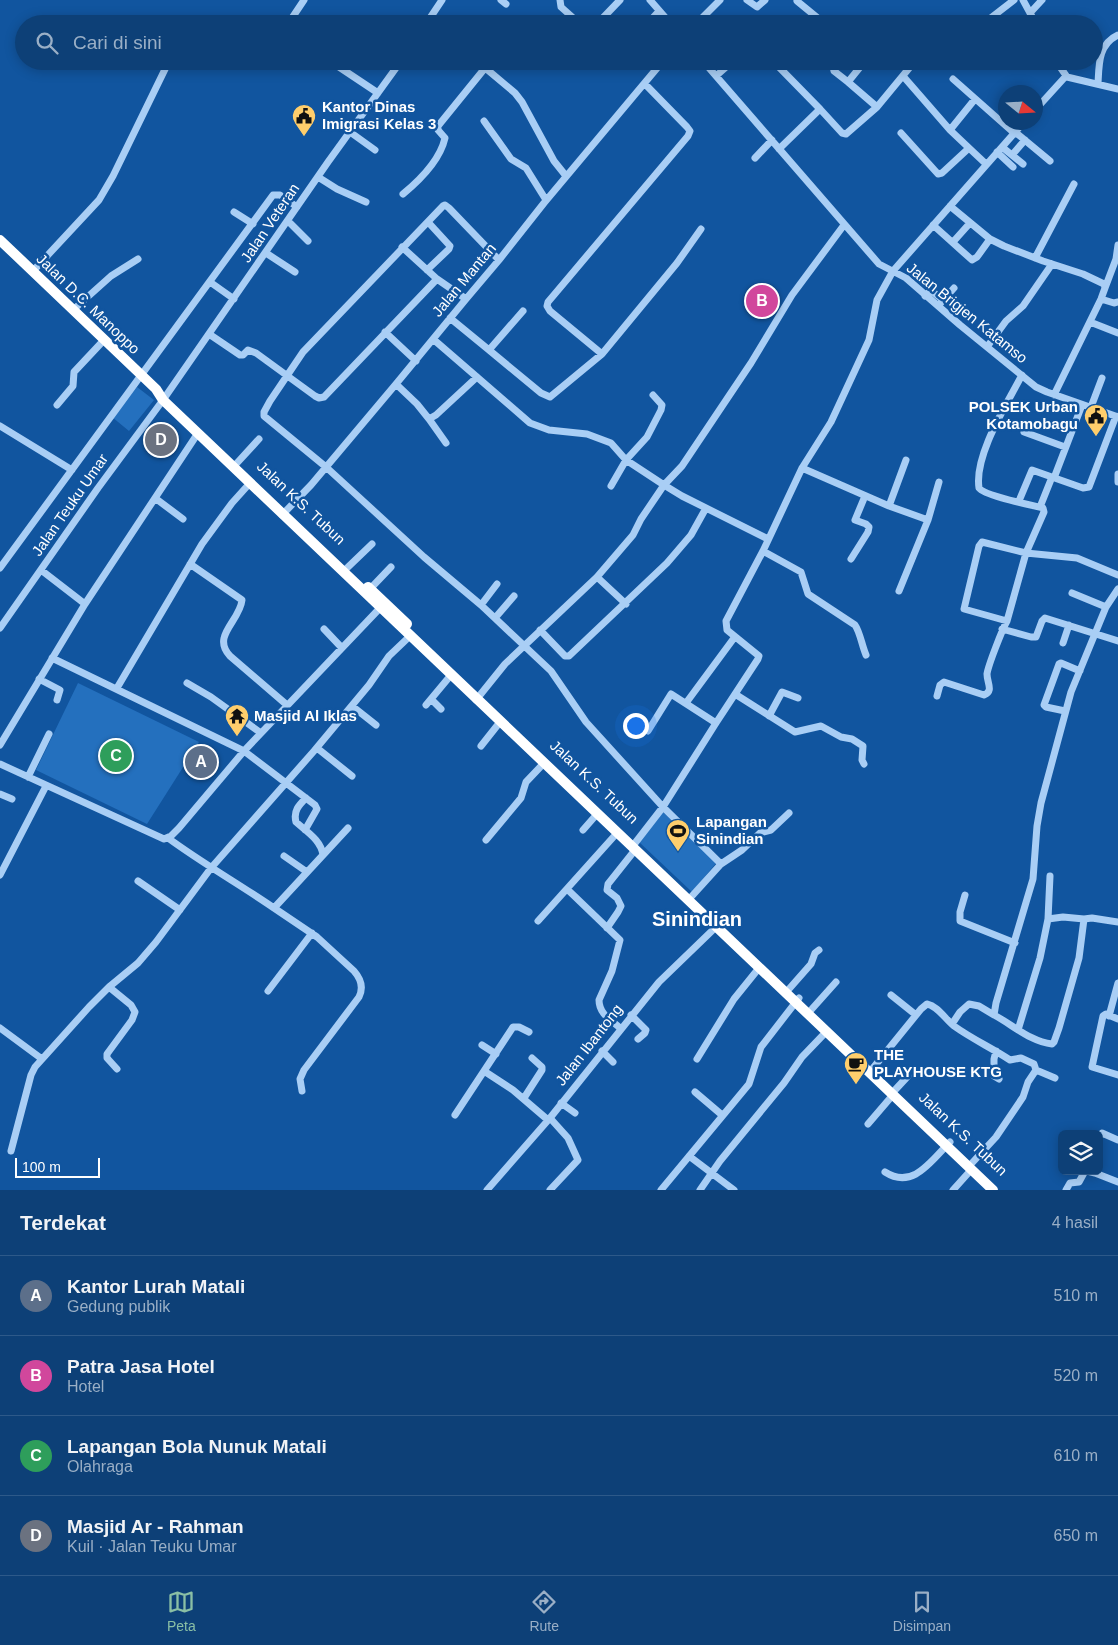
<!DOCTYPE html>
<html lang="id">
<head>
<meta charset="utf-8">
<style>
	body { margin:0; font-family:Arial,sans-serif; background:#16477c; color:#f1f3f6 }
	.controls { position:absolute; right:15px; bottom:15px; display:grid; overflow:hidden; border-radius:8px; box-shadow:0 2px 12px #0003 }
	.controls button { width:45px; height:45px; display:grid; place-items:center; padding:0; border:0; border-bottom:1px solid #2d5989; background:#0d4077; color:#f1f3f6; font:25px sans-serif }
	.compass { position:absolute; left:998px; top:85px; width:45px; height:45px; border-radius:50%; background:#0d4077; box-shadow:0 2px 12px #0003; rotate:108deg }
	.scale { position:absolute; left:15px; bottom:12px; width:85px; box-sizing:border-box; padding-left:5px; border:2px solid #fff; border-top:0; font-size:14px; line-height:18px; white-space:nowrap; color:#fff; -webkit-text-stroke:4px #11559f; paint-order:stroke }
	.you { position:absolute; left:635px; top:725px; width:18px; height:18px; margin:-12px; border:4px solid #fff; border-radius:50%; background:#1a73e8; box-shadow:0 0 0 8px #1a73e833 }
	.badge { display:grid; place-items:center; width:32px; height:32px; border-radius:50%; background:#8abfa5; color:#fff; font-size:16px; font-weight:700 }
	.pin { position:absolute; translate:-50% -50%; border:2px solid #fff; box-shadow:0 1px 5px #0006 }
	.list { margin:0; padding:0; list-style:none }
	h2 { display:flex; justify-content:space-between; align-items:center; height:65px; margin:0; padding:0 20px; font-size:21px }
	h2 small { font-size:16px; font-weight:400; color:#9aafc6 }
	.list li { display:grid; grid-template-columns:32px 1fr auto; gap:15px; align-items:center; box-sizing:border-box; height:80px; padding:0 20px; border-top:1px solid #2d5989 }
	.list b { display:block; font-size:19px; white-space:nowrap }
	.list p { margin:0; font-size:16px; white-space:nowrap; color:#9aafc6 }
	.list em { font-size:16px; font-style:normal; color:#9aafc6 }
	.icon { flex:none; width:28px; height:28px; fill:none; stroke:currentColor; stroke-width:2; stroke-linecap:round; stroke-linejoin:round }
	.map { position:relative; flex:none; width:1118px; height:1190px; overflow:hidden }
	.search { position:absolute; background:#0d4077; box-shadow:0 2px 12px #0003; left:15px; right:15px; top:15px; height:55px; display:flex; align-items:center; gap:12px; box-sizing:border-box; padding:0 18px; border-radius:28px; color:#9aafc6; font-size:19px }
	.sheet { height:385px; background:#0d4077 }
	nav { display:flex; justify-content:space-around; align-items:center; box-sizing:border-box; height:70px; border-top:1px solid #2d5989; background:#0d4077; font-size:14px; color:#9aafc6 }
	nav a { display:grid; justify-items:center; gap:2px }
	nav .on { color:#8abfa5 }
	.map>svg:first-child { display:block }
	.green { fill:#2470be }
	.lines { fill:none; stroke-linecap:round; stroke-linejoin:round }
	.minor { stroke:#a9cef5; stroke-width:7 }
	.highway { stroke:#fff; stroke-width:10 }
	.labels { text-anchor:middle; stroke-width:5; stroke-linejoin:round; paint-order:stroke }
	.poi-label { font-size:15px; font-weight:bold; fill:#fff; stroke:#11559f; text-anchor:start }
	.street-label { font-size:15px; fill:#fff; stroke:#11559f }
	.district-label { font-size:20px; font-weight:bold; fill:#fff; stroke:#11559f }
</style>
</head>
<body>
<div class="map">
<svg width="1118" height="1190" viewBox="0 0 1118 1190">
	<rect width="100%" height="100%" fill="#11559f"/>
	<path class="green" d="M137 387 154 400 129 431 112 417Z
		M78 683 199 742 147 824 36 770Z
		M663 812 717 862 692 892 639 842Z"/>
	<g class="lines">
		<path class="minor" d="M501 0 506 4
			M560 0 561 7 580 24
			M650 0 671 24
			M747 0 757 7 765 0
			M1023 0 1036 24
			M797 1 825 24
			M1030 13 1042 0
			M271 22 274 24
			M188 24 189 22
			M288 24 304 0
			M426 24 442 0
			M597 24 620 0
			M647 24 659 11
			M696 24 720 0
			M983 24 1014 0
			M330 61 378 93
			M477 61 515 93 522 102 554 161 566 176
			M703 61 879 264 906 278 960 325 1036 387 1047 392 1118 417
			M773 61 820 109
			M837 61 833 66 834 71 848 82
			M865 61 848 82 877 107
			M1056 61 1067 77 1118 89
			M716 76 733 61
			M903 76 950 130 969 148
			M953 79 1014 133
			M645 84 687 127 690 131 688 136 548 302 547 306 550 311 602 354 677 263 701 229
			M1098 84C1099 65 1098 44 1118 35
			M1036 109 1066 76
			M484 121 511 159 526 168 546 200
			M950 130 975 99
			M350 132 375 150
			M1015 132 1050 161
			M901 133 938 174 942 173 969 148 986 164
			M1002 147 1023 164
			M779 149 820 109 842 133 846 134 877 107 915 61
			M997 152 1013 167
			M1012 155 1025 140
			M755 158 772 140
			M318 177 337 189 366 202
			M403 194C420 180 440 160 445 138L438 130V126L485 68
			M950 206 990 239 1004 246 1043 261 1083 274 1104 284 1105 288 1101 299 1054 395
			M234 212 253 224
			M288 221 308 241
			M933 225 972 260 977 257 990 239
			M953 242 970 223
			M266 253 295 272
			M1035 258 1074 184
			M499 260 449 208 445 205 443 206 303 352 270 401 264 412V416L326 467 424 557 481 605 551 671 586 722 663 807 716 723 758 659 759 656 727 630 726 621 763 551 802 468 831 422 869 340 877 300 893 271 1024 122
			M427 270 449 249 450 246 428 222
			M33 271 99 200 113 176 169 61
			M437 279 466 299
			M210 282 234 299
			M1105 288 1116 259 1118 245
			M925 296 929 292H933L943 300
			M1101 299 1114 303 1118 302
			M938 306 954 288
			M73 310 111 276 138 259
			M450 318 489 350 523 311
			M1090 322 1118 333
			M385 332 416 361
			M209 334 240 355H243L248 350 256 353 315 396 319 398 324 397 437 279 402 247
			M433 339 530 423 549 430 587 434 611 443 626 460 664 485 682 496 768 539
			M987 347 1006 321 1023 306 1052 264
			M489 350 541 393 550 397 602 354
			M396 384 417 404 429 419 436 415 477 377
			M57 405 73 386 74 372 104 340
			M1091 407 1102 378
			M429 419 446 443
			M0 426 72 470
			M1024 432 1065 447
			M237 463 259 439
			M802 468 889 506 928 520
			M1118 474V482
			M1054 478 1082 405
			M611 486 626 460 647 437 661 410 662 405 653 395
			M155 498 183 519
			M1019 501 1032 470 1083 488 1089 487 1116 416
			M889 506 906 460
			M1040 507 1052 477
			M282 515 311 485 396 384 466 299 499 260 544 203 663 61
			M763 551 801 572 808 594 855 625C860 632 862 646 866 655
			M851 559 868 532 869 527 866 524 855 520 865 496
			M190 564 242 600C240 621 211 636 230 656L287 705
			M0 568 273 195H280L297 207
			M347 568 372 544
			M41 570 85 604
			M597 577 626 604
			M370 589 391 567
			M899 591 928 520 939 482
			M1072 593 1106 607
			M481 605 497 584
			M495 618 514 596
			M1007 621 964 609 979 546 982 542 1026 553 1077 558 1118 575
			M0 628 98 488 163 400 328 162 401 61
			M324 629 342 648
			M1002 629 1031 637H1036L1042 621 1045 618 1118 641
			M540 630 565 656H569L667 563 691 535 706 508
			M1063 643 1069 625
			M52 658 244 751 315 805 317 809 305 830
			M39 679 60 690 57 700
			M187 683 211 697 261 733
			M117 688 202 544 232 503 250 483
			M735 694 795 732 821 726 841 737 852 739 863 746 862 760 864 764
			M937 696 940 685 944 682 984 695C994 691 987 683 987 674 988 666 1002 630 1007 621L1026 553 1044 512 1043 508C1031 505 985 496 979 488 974 455 1007 404 1022 375
			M431 699 441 709
			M476 700 505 664 597 577 633 535 641 519 664 485 682 466 751 363 792 295 844 225
			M686 703 734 638
			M426 705 451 675
			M352 706 376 725
			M1065 711 1046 707 1044 705 1059 664 1061 663 1080 671
			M769 716 782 692 798 698
			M648 731 671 694 716 723
			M0 745 85 604 198 433
			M481 746 500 722
			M317 748 352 776
			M0 764 164 839 171 836 179 828 244 751 380 608
			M28 777 49 734
			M0 794 12 799
			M306 798C299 805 293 811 296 822 307 832 321 840 323 855
			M583 830 597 814
			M168 838C202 863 239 884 274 908L348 828
			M486 840 521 798 526 782 544 763
			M632 847 663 807 721 864 692 896
			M284 856 307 872
			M721 864 742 850 760 833 771 830 789 813
			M0 875 46 786
			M138 881 180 910
			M567 889 620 940 612 971 599 1000C599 1014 611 1020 620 1028
			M965 895 960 912V921L1015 943
			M274 908 317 937 354 971C361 979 364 987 359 997L304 1070 300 1079 302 1091
			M1048 919 1050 876
			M538 921 617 833
			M607 928 618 912 621 906 617 898 607 890 608 884 635 850
			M109 987 131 1005 135 1012 132 1020 107 1054V1058L117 1069
			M789 989 811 964 815 953 819 950
			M268 991 312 933
			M891 995 916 1015
			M811 1010 836 982
			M631 1015 646 1030 645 1033 638 1039
			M994 1015C1013 1025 1031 1042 1052 1044L1054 1042 1059 1028 1079 958 1084 919 1092 918 1118 922
			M1109 1016 1118 983
			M1118 1019 1106 1014 1103 1016 1092 1067 1118 1075
			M952 1024 960 1012 969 1004 979 1006 994 1015 996 1003 1033 879 1037 826 1041 803 1071 692 1106 607 1118 589
			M0 1028 42 1059
			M1018 1030 1040 958 1048 919 1063 917 1084 919
			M482 1045 496 1054
			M602 1051 613 1062
			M996 1051 994 1059V1076L999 1079
			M697 1059 734 999 759 968
			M1036 1070 1055 1078
			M484 1071 513 1027H519L529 1032
			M869 1073 921 1009 927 1004C938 1006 945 1019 954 1026 972 1039 992 1048 1010 1060L1021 1058 1034 1064 1036 1070 1028 1082 1023 1097 996 1137 972 1163
			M895 1090 908 1076
			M695 1092 722 1115
			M524 1098 542 1070V1067L532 1058
			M561 1103 575 1113
			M455 1115 484 1071 513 1090 548 1120
			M550 1118 568 1138 578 1160 550 1190
			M868 1124 892 1096
			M1099 1138 1102 1133 1118 1140
			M11 1151 31 1075 35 1067 89 1007 109 987 138 963 156 942 211 868 314 751 369 685 389 656 410 636
			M689 1156 734 1190
			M1087 1171 1095 1173 1118 1182
			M885 1172C913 1190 931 1161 950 1142
			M487 1190 550 1118 659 982 718 925
			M661 1190 749 1084 761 1047 799 998
			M700 1190 720 1161 784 1083 802 1057 826 1032
			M953 1190 971 1170
			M1066 1190 1070 1183 1079 1182 1085 1171"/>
		<path class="highway" d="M0 240 156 389 163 400 993 1190
			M368 587 407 624"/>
	</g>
	<defs>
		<g id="civic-pin" transform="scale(1.25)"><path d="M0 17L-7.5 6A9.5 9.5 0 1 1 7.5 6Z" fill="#ffce6c" stroke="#11559f"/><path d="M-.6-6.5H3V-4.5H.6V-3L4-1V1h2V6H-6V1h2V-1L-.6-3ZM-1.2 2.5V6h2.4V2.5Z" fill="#111"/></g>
		<g id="temple-pin" transform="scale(1.25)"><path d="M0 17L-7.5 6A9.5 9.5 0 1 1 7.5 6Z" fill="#ffce6c" stroke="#11559f"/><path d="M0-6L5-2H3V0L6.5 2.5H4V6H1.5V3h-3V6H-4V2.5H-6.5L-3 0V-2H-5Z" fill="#111"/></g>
		<g id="stadium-pin" transform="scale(1.25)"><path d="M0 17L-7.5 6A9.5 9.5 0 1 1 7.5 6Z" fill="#ffce6c" stroke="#11559f"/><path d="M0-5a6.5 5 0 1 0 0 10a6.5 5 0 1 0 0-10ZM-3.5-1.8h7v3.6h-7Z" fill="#111"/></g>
		<g id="cafe-pin" transform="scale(1.25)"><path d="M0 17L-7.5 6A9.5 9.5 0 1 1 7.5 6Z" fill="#ffce6c" stroke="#11559f"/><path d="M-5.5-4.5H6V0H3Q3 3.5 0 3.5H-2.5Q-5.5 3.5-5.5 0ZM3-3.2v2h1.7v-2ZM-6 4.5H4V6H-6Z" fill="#111"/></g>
	</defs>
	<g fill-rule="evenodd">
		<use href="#civic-pin" x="304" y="116"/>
		<use href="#civic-pin" x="1096" y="416"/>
		<use href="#temple-pin" x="237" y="716"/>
		<use href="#stadium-pin" x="678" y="831"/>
		<use href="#cafe-pin" x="856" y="1064"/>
	</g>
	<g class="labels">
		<g class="poi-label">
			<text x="322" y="112">Kantor Dinas<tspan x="322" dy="17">Imigrasi Kelas 3</tspan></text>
			<text x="1078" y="412" text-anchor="end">POLSEK Urban<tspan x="1078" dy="17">Kotamobagu</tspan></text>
			<text x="254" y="721">Masjid Al Iklas</text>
			<text x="696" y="827">Lapangan<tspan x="696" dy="17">Sinindian</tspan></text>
			<text x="874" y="1060">THE<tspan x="874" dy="17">PLAYHOUSE KTG</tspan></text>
		</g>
		<g class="street-label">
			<text transform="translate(270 223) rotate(-56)" y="5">Jalan Veteran</text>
			<text transform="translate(464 280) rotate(-50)" y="5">Jalan Mantan</text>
			<text transform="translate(88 304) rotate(44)" y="5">Jalan D.C. Manoppo</text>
			<text transform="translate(967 313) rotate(39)" y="5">Jalan Brigjen Katamso</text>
			<text transform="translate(301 503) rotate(43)" y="5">Jalan K.S. Tubun</text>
			<text transform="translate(70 505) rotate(-55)" y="5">Jalan Teuku Umar</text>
			<text transform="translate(594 782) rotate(43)" y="5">Jalan K.S. Tubun</text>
			<text transform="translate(589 1045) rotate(-52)" y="5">Jalan Ibantong</text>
			<text transform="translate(963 1134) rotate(43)" y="5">Jalan K.S. Tubun</text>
		</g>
		<g class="district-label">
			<text x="697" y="926">Sinindian</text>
		</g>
	</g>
</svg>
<div class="controls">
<button><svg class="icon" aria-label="layers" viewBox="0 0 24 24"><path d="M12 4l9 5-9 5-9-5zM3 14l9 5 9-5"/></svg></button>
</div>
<svg class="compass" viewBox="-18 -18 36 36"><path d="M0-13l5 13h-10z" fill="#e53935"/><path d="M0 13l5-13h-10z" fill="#9aafc6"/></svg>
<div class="scale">100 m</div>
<div class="you"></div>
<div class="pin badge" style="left:201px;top:762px;background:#5c6f8a">A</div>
<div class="pin badge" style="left:762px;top:301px;background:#d1479c">B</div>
<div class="pin badge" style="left:116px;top:756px;background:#2e9e5b">C</div>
<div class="pin badge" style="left:161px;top:440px;background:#6b7280">D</div>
<div class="search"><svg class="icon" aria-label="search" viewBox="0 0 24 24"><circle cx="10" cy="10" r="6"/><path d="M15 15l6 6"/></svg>Cari di sini</div>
</div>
<section class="sheet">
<h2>Terdekat<small>4 hasil</small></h2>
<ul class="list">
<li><span class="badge" style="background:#5c6f8a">A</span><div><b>Kantor Lurah Matali</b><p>Gedung publik</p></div><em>510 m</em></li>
<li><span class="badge" style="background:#d1479c">B</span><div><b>Patra Jasa Hotel</b><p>Hotel</p></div><em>520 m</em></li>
<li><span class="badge" style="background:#2e9e5b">C</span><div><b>Lapangan Bola Nunuk Matali</b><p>Olahraga</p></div><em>610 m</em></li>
<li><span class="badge" style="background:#6b7280">D</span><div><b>Masjid Ar - Rahman</b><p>Kuil · Jalan Teuku Umar</p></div><em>650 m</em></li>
</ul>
</section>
<nav>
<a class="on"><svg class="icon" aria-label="map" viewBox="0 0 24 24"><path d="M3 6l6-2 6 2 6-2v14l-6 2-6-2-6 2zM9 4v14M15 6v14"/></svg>Peta</a>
<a><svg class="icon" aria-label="directions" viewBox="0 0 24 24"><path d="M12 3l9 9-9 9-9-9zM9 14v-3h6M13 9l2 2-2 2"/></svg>Rute</a>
<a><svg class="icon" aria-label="saved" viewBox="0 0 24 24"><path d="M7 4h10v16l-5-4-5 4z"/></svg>Disimpan</a>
</nav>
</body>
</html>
